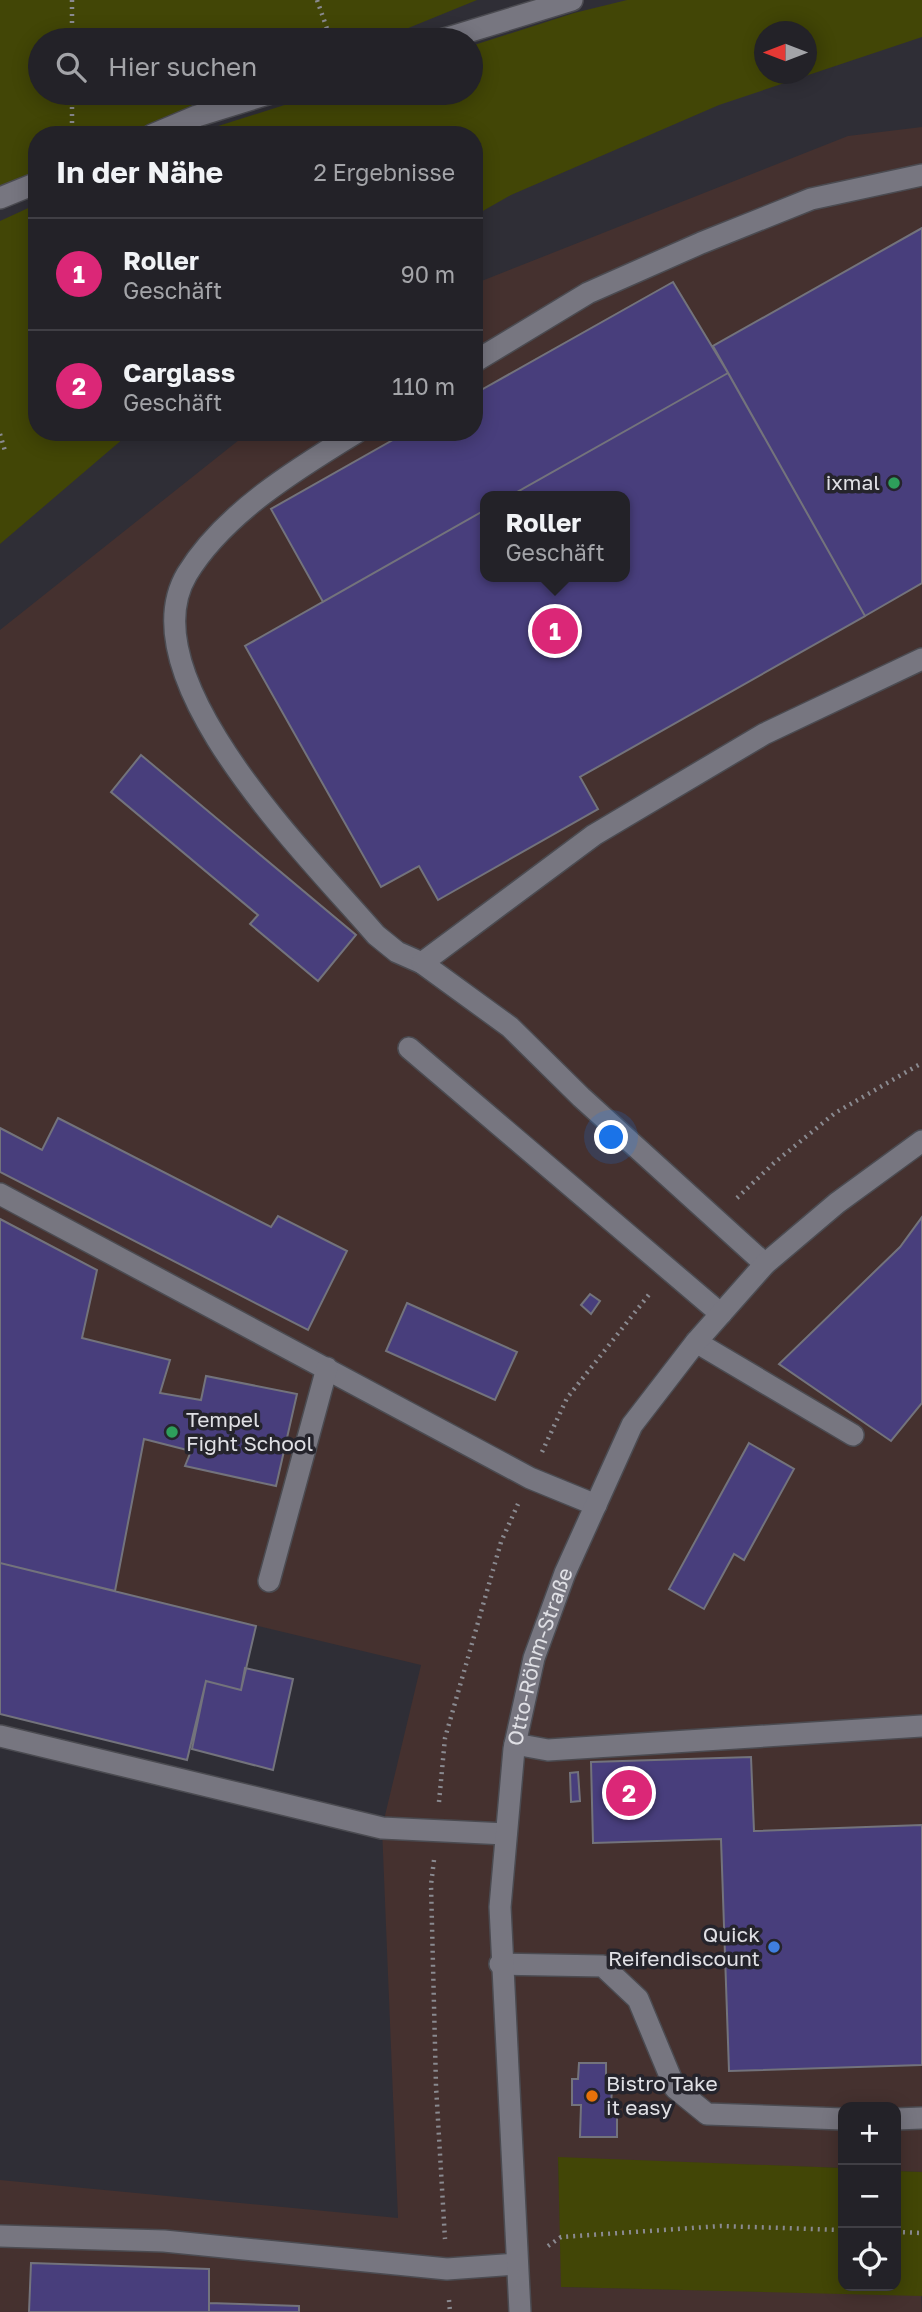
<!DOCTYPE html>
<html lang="de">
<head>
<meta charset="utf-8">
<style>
	body { margin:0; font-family:"Golos Text",sans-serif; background:#2f2f34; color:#f1f3f6 }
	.controls { position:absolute; right:21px; bottom:21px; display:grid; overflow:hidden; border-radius:14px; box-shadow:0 4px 18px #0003 }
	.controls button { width:63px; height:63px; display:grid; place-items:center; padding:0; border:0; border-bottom:2px solid #403f45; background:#232228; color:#f1f3f6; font:35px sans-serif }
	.compass { position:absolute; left:754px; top:21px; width:63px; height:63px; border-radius:50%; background:#232228; box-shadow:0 4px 18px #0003; rotate:270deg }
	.you { position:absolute; left:612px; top:1138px; width:24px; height:24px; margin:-18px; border:5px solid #fff; border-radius:50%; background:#1a73e8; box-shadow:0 0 0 10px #1a73e833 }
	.badge { display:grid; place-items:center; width:46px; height:46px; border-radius:50%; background:#db2777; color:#fff; font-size:23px; font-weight:700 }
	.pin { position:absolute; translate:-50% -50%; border:4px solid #fff; box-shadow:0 2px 7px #0006 }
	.popup { position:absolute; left:480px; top:491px; width:150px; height:91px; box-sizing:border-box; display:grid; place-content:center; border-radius:14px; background:#232228; filter:drop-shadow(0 2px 5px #0005); font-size:23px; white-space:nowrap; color:#a3a4a8 }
	.popup b { font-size:26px; color:#f1f3f6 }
	.popup::after { content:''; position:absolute; left:50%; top:100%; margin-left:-14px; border:14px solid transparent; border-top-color:#232228 }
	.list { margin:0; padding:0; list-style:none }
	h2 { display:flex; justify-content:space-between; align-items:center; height:91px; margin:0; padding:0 28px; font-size:30px }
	h2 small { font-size:23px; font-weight:400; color:#a3a4a8 }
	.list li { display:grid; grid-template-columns:46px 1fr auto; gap:21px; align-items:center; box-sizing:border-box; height:112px; padding:0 28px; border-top:2px solid #403f45 }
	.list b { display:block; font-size:26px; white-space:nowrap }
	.list p { margin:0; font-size:23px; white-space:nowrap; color:#a3a4a8 }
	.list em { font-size:23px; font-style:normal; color:#a3a4a8 }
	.icon { flex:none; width:38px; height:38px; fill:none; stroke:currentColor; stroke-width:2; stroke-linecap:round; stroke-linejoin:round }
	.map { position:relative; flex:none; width:922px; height:2312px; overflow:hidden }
	.search { position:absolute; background:#232228; box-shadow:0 4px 18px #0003; left:28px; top:28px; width:455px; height:77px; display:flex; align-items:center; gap:18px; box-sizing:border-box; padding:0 24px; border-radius:38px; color:#a3a4a8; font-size:26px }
	.panel { position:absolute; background:#232228; box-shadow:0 4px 18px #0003; left:28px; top:126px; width:455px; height:315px; border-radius:28px }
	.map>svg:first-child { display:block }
	.commercial { fill:#45312f; fill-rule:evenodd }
	.green { fill:#424606; fill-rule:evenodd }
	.building { fill:#483e7c; stroke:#73737c; stroke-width:2 }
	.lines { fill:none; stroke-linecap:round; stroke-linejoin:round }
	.minor-casing { stroke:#4b4b51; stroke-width:24 }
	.path { stroke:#8a8a90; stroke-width:4.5; stroke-dasharray:2 5; stroke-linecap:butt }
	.minor { stroke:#777680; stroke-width:21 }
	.leisure-dot { fill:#2e9e5b; stroke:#25242c; stroke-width:2.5 }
	.shop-dot { fill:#3f7fe0; stroke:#25242c; stroke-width:2.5 }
	.food-dot { fill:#e8710a; stroke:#25242c; stroke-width:2.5 }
	.labels { text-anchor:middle; stroke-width:7; stroke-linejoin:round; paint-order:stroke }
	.poi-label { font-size:21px; fill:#e0e0e5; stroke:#25242c; text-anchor:end }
	.street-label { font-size:21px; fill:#e0e0e5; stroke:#25242c }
</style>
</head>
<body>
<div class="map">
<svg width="922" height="2312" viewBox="0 0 922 2312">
	<rect width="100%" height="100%" fill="#2f2e36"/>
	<path class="commercial" d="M922 127V2172L896 2171V2107H843V2168L558 2158 562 2287 921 2295 922 2312H0V2180L398 2218 382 1828 421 1665 0 1564V630L249 432H474V284L848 136ZM485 496H625V577H485Z"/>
	<path class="green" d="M0 0H477L379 40H40V93H251L148 135H37V180L0 195Z
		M627 0H922V37L719 105 511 195 474 216V135H190L322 93H471V46L574 13ZM764 32H806V74H764Z
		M37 204V432H131L0 544V221Z
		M558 2157 843 2168V2286H896V2171L922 2172V2296L561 2287Z"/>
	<path class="building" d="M922 228V583L865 616 713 346Z
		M673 282 728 373 510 496H485V510L323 602 271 509 407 432H474V394Z
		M728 373 865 616 580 777 598 809 438 900 419 866 381 887 245 646 485 510V577H625V496H510Z
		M141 755 356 935 318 981 250 924 258 915 111 792Z
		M58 1118 271 1227 278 1216 347 1251 308 1330 0 1172V1128L42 1150Z
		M922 1217V1403L891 1441 779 1364 900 1247Z
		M0 1219 97 1270 82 1338 170 1360 160 1393 201 1400 206 1376 297 1394 276 1486 185 1466 191 1451 144 1439 115 1591 0 1563Z
		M590 1294 600 1301 591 1314 581 1305Z
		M407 1303 517 1352 495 1400 386 1351Z
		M749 1443 794 1469 744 1560 734 1554 704 1609 669 1589Z
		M0 1563 256 1626 241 1690 206 1681 187 1760 0 1714Z
		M245 1668 293 1679 273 1770 192 1749 206 1681 241 1690Z
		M751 1757 754 1831 922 1825V2065L729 2071 721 1839 593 1843 591 1762Z
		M578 1772 580 1801 571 1802 570 1773Z
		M579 2063H606V2090H612L611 2103H617V2137H580L581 2105H572V2079H578Z
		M31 2263 209 2269V2312H29Z
		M209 2303 299 2306V2312H209Z"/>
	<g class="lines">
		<g class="minor-casing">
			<g id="minor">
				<path d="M441 40 572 0"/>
				<path d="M152 135 197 116 271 93"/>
				<path d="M0 198 37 183"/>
				<path d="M474 362 588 293 701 243 811 199 922 175"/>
				<path d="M357 432C298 468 224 513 187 574 125 678 313 861 376 935L397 952 422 963"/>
				<path d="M409 1048 721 1314"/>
				<path d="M0 1194 530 1478 596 1505"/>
				<path d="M765 1264 581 1097 510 1027 422 963 594 835 764 734 922 659"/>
				<path d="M696 1342 853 1435"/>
				<path d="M269 1581 327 1368"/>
				<path d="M0 1736 382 1828 506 1834"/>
				<path d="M515 1744 548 1750 922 1726"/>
				<path d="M500 1964 603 1966 638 1999 675 2088 707 2114 843 2119"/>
				<path d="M896 2119 922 2118"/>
				<path d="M0 2236 164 2241 447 2269 517 2264"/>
				<path id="s1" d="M520 2312 500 1907 514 1749 534 1658 565 1573 632 1425 696 1342 765 1264 837 1203 922 1141"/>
			</g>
		</g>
		<path class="path" d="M72 0V40
			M317 0 331 40
			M72 93V135
			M0 434 5 451
			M737 1198 774 1163 835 1113 922 1063
			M542 1452 567 1398 651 1292
			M439 1802 445 1738 501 1542 518 1504
			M434 1860 431 1885 436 2086 445 2239
			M896 2232 922 2233
			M548 2246 561 2237 721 2226 843 2230
			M449 2300 450 2312"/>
		<use href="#minor" class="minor"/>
	</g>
	<g class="leisure-dot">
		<circle cx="894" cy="483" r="7"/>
		<circle cx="172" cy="1432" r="7"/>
	</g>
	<circle class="shop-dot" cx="774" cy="1947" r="7"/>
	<circle class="food-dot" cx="592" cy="2096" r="7"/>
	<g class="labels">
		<g class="poi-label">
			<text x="880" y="490">ixmal</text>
			<text x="186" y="1427" text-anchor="start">Tempel<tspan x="186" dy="24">Fight School</tspan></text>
			<text x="760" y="1942">Quick<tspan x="760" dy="24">Reifendiscount</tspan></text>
			<text x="606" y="2091" text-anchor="start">Bistro Take<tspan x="606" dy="24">it easy</tspan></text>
		</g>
		<g class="street-label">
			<text dy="7" stroke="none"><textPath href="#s1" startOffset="660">Otto-Röhm-Straße</textPath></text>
		</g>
	</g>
</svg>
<div class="controls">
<button>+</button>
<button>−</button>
<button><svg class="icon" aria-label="locate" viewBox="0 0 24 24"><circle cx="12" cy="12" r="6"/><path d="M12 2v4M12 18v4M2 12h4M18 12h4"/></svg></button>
</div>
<svg class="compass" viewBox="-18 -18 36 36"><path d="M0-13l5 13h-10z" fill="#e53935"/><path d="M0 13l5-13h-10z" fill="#a3a4a8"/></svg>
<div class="you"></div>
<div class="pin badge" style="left:555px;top:631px">1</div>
<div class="popup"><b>Roller</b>Geschäft</div>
<div class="pin badge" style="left:629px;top:1793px">2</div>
<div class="search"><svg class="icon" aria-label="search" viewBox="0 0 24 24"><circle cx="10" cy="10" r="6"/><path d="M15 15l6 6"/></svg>Hier suchen</div>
<section class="panel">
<h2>In der Nähe<small>2 Ergebnisse</small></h2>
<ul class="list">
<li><span class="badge">1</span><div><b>Roller</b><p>Geschäft</p></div><em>90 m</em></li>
<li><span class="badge">2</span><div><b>Carglass</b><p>Geschäft</p></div><em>110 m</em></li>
</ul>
</section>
</div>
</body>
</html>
